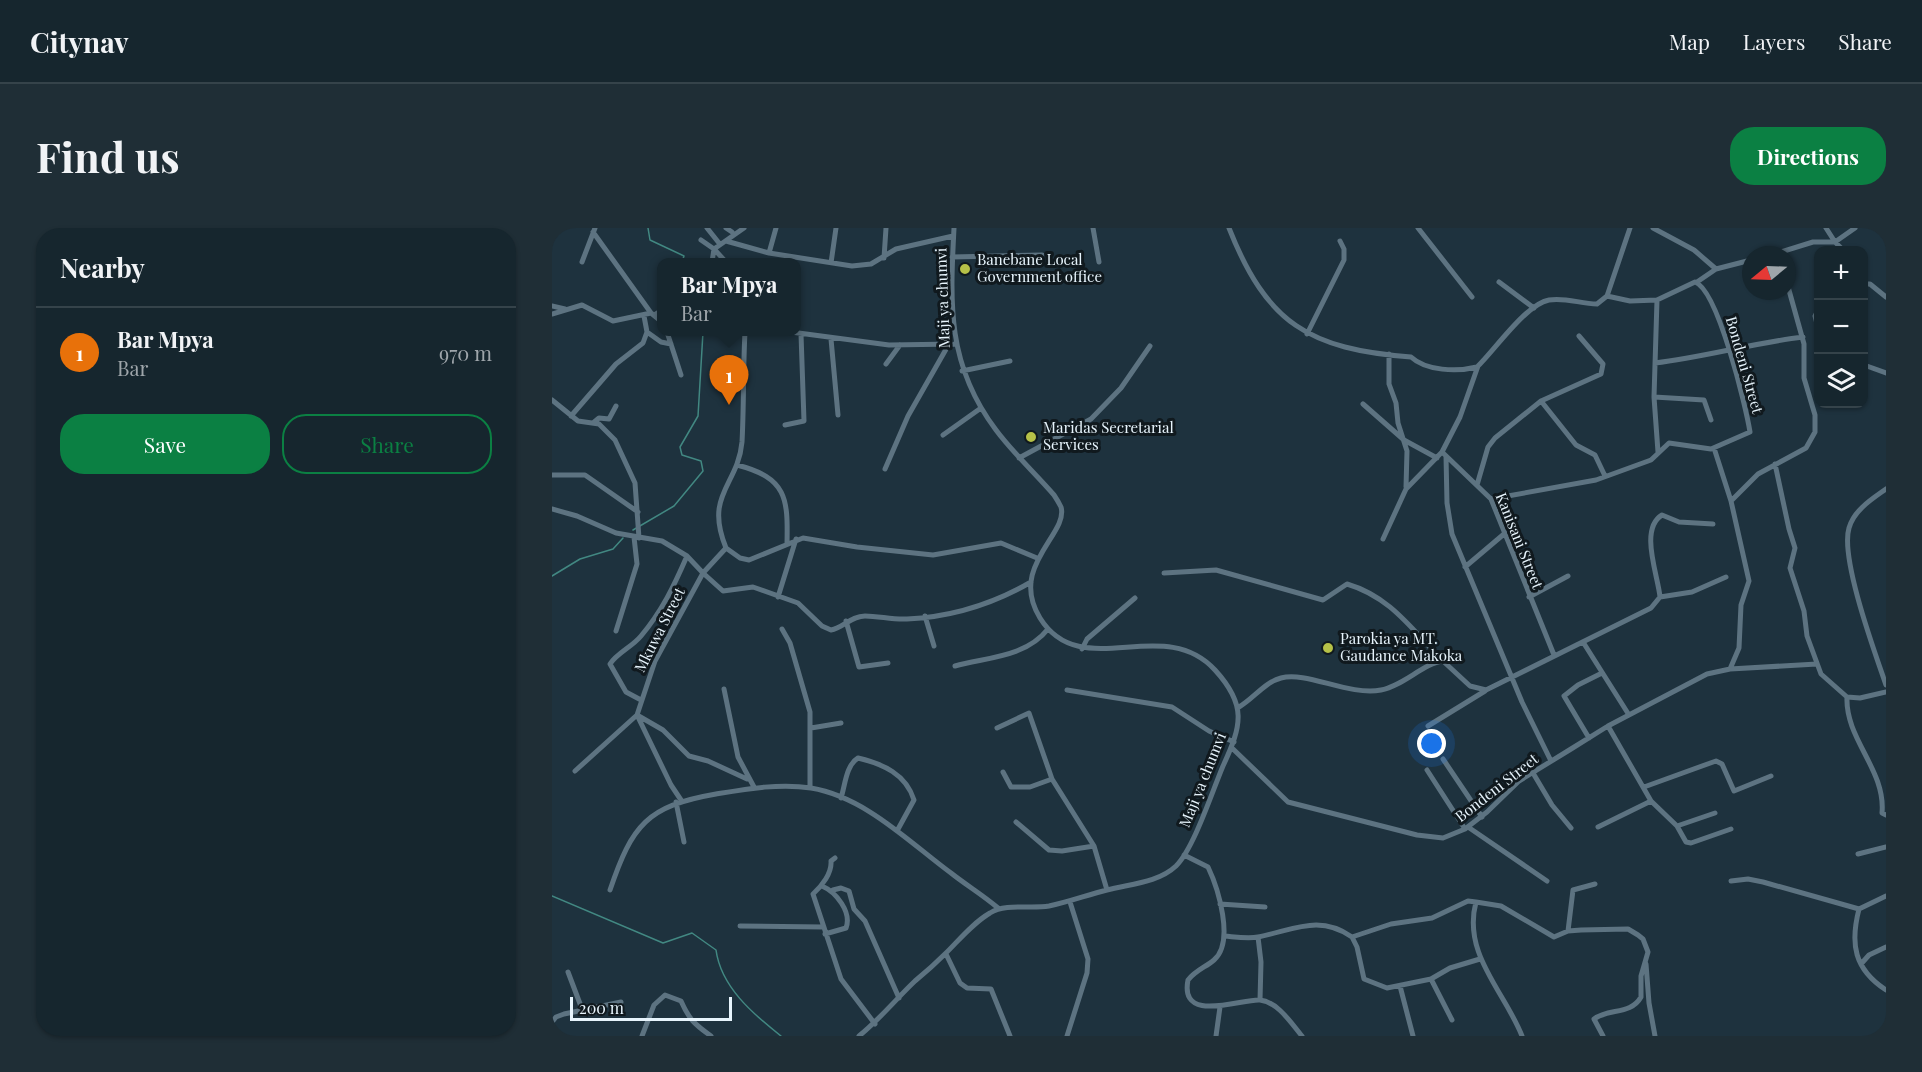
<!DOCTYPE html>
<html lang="en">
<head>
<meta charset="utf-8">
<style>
	body { margin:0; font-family:"Playfair Display",serif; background:#1f2e36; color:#f1f3f6 }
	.controls { position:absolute; right:18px; top:18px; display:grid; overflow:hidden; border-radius:12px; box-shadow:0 2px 4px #0004 }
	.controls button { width:54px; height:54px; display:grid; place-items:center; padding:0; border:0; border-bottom:2px solid #35434a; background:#16262e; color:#f1f3f6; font:30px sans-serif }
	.compass { position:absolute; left:1190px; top:18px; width:54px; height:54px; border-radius:50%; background:#16262e; box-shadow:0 2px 4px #0004; rotate:251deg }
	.scale { position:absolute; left:18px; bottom:15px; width:162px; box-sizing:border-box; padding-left:6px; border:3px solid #e7f4fc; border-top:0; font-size:16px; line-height:21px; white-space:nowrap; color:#e7f4fc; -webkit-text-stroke:4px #10191e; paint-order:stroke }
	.you { position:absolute; left:880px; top:516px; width:21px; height:21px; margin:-15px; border:4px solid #fff; border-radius:50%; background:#1a73e8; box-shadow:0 0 0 9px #1a73e833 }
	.badge { display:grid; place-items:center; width:39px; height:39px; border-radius:50%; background:#0b8043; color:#fff; font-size:20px; font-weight:700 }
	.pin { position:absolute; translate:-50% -50px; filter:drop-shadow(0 2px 3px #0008) }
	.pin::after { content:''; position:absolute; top:32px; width:21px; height:18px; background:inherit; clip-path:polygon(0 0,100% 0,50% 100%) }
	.popup { position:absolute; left:105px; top:30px; width:144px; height:78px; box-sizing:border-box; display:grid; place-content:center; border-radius:12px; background:#16262e; filter:drop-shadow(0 2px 4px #0005); font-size:20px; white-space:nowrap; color:#9ea5aa }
	.popup b { font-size:22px; color:#f1f3f6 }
	.popup::after { content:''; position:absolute; left:50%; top:100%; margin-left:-12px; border:12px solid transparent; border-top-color:#16262e }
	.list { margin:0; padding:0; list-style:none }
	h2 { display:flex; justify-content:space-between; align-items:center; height:78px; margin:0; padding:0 24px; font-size:26px }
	h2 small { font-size:20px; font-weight:400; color:#9ea5aa }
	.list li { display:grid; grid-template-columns:39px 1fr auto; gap:18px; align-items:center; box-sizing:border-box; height:90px; padding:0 24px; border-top:2px solid #35434a }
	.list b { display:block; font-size:22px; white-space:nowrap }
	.list p { margin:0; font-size:20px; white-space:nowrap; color:#9ea5aa }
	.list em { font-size:20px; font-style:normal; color:#9ea5aa }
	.actions { display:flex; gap:12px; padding:18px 24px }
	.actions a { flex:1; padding:14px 0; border:2px solid #0b8043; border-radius:24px; text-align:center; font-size:21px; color:#0b8043 }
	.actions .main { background:#0b8043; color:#fff }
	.icon { flex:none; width:33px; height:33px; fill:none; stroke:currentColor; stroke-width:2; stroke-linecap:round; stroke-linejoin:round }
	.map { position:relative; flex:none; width:1334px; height:808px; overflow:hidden; border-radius:24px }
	header { display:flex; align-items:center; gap:36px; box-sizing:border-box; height:84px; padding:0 30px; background:#16262e; border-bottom:2px solid #35434a }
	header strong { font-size:28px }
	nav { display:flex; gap:33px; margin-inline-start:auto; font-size:21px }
	.intro { display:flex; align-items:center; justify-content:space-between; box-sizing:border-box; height:144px; padding:0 36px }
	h1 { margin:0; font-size:42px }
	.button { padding:15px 27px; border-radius:24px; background:#0b8043; color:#fff; font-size:21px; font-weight:700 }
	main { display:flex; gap:36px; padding:0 36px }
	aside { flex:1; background:#16262e; border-radius:24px; box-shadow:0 2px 4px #0004 }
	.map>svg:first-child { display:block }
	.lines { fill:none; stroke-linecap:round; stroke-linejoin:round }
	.stream { stroke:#428882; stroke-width:1.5 }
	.minor { stroke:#5d7381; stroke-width:5 }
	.poi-dot { fill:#b6c148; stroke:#10191e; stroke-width:2 }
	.labels { text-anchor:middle; stroke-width:6; stroke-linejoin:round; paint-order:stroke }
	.poi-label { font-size:15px; fill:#e7f4fc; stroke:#10191e; text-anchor:start }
	.street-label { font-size:15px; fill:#e7f4fc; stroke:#10191e }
</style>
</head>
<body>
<header>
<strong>Citynav</strong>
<nav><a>Map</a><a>Layers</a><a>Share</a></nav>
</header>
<div class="intro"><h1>Find us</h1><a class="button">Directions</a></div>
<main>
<aside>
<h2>Nearby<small></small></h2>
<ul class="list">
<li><span class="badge" style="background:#e8710a">1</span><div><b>Bar Mpya</b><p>Bar</p></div><em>970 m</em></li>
</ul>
<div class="actions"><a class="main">Save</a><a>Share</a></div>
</aside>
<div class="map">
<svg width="1334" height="808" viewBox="0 0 1334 808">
	<rect width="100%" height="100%" fill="#1e323e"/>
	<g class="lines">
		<path class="stream" d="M96 0 98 12 132 28 130 34
			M81 302 122 278 151 243 149 233 130 227 128 219 146 188 151 104
			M0 348 28 331 61 321 71 310
			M0 668 111 715 140 705 164 722C169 759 201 786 229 808"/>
		<path class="minor" d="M155 0 167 15
			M174 0 180 4
			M541 0 547 34
			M677 0C715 96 757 121 859 129 874 143 905 144 925 139 942 123 974 76 997 72 1013 69 1029 76 1045 76L1055 68 1078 73 1105 72 1143 54C1166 62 1194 179 1198 204L1159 221 1117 215 1099 232 1044 252 939 271
			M866 0 920 69
			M1101 0 1142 22 1164 41
			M1274 0 1283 14 1303 0
			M41 4 99 85
			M149 12 162 21 173 33
			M174 13 217 25 300 38 319 36 344 21 401 8
			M217 25 224 0
			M1219 27 1261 14H1283L1291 22
			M400 29 490 27
			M332 30 334 0
			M30 34 43 0
			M160 34 162 21 192 0
			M279 35 284 0
			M947 54 982 80
			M1145 54 1164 41 1199 32
			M1312 56H1318L1334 69
			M1055 68 1078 0
			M1105 72 1102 169 1106 224
			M0 78 13 81
			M1266 82 1263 88 1266 100
			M0 86 30 77 61 93 99 85 110 94
			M102 87 110 82
			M92 88 95 104 109 114 119 116
			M115 104 129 147
			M193 104C191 140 192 178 190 214 186 258 152 266 174 320L188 330 197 332 251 310 305 319 381 327 449 315 485 330
			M239 104 337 117 403 116
			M755 106 792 32V21L788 13
			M279 111 286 187
			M837 126V156L844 175 846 195 855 223 854 259
			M1103 135C1153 129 1201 115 1251 109
			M334 136 348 117
			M1312 137 1334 145
			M410 143 458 133
			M1102 169 1152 172 1159 192
			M0 172 26 193 47 196 63 212 83 255 87 310
			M989 173 1024 217 1043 227 1053 248
			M811 176 852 212 885 230
			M19 188 64 136 91 115 95 104
			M41 195 47 190 57 191 64 178
			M233 197 252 193 249 106
			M391 207 429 180
			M1162 220 1179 273
			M890 224 939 271 1002 427
			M894 228 895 275 900 306 970 474 999 533
			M467 230 539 191 569 160 598 118
			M1223 236 1237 301 1243 320 1238 340 1252 383 1255 408 1269 446 1295 469 1308 470 1334 464
			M185 237C235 250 236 270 235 316
			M333 241 356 188 397 116
			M0 247H33L86 284
			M925 257 936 219 943 210 989 173 1049 146 1051 136 1027 108
			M1334 261C1320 271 1302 282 1297 300 1288 330 1323 425 1334 457
			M0 281 25 288 64 305 110 313 135 328 151 345 103 433 85 487 119 557 129 572
			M831 311 854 261 890 224 908 189 926 138
			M174 320 151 345 171 363 201 359 246 375 270 398 279 402C291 400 299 388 313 388 327 388 341 392 355 391 398 389 441 376 479 354
			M913 339 952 306
			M612 345 664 342 771 372 795 356C839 369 860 402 891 433
			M226 369 244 311
			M977 369 1016 348
			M1108 369C1106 347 1087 301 1110 287L1127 294 1161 296
			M373 388 382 418
			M294 393 307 439 336 435
			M230 401 238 415 258 484V560
			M64 403 85 336 82 309
			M1031 414 1077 487
			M530 421 535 411 583 370
			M403 438C436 429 474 429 496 401
			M1178 441 1187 420 1189 377 1197 353 1179 273 1206 246 1254 220 1263 204V187L1252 150V116L1235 55
			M172 461 186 529 202 559
			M515 462 620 479 657 503 682 514
			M1295 469C1293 511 1334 542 1330 585L1334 587
			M89 472 74 464 58 436C65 425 80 419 89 408 110 383 122 358 135 328
			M687 479C701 471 713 454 729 450 755 443 796 468 829 462 851 458 872 435 891 433L918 458 934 462 1099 380 1108 369 1140 364 1174 349
			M876 498 933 463
			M1056 498 1099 573 1125 598 1134 614 1139 615 1179 601
			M259 500 289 495
			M445 500 477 485 500 551
			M1037 510 1012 468 1026 457 1050 445
			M680 520 736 574 865 607 891 610 913 601 935 584 967 553 1019 521 1056 498 1155 446 1178 441 1265 436
			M891 531 930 589
			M875 542 913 601
			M23 543 85 487 111 502 137 528 156 533 195 551
			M451 544 459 559H478L500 551 542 618 555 662
			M981 545 1000 577 1019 600
			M1092 559 1164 533 1170 536 1182 563 1219 548
			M289 570C293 558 294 537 306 530 331 536 354 546 362 572L345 603
			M124 574 132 614
			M464 594 497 622 510 623 542 618
			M1125 598 1163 585
			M916 599 995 653
			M1046 599 1099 573
			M1306 626 1334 619
			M632 627 656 639C666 660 683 714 662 732 654 739 644 742 636 752 627 797 691 770 708 772 726 774 739 795 750 808
			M283 630 279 633C280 645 270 658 261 666L289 751 323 796
			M1179 653 1196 651 1211 654 1307 681
			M270 658C284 664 300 684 294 700L273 706
			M58 662C80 597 95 578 164 566 194 561 228 555 259 560 313 569 357 614 399 645 414 657 431 667 446 680
			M281 662 289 660 297 663 302 681 313 693 347 770
			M1334 668 1307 681C1298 716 1302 741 1334 762
			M924 674 949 678 1002 709 1016 703 1029 702 1076 701 1086 707 1091 711 1096 724 1089 748V769C1079 787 1057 780 1042 791L1051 808
			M668 676 713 679
			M188 698 271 699
			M1016 703 1021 662 1043 656
			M673 708C684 709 696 711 706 709 742 702 767 686 800 709L839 696 880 690 916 673 924 674C910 726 953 764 970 808
			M706 709 709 734 708 772
			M800 709 805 719 812 751 835 760 879 751 900 792
			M394 726 408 755 415 760 439 761 458 808
			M1094 736 1097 775 1103 808
			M1309 736 1317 727 1334 719
			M16 744 30 781
			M879 751 898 740 928 731
			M848 758 861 808
			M0 794 4 789 12 786 69 774
			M90 808 102 777 113 767 129 773C137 791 142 796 159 808
			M307 808C328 791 344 771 363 753 374 744 384 735 394 725 408 711 421 695 438 685 454 675 478 681 497 678 517 674 535 667 555 662 577 656 606 655 624 638 642 620 660 564 671 538 690 497 695 477 663 442 611 385 529 456 488 390 456 338 517 306 509 279 507 275 504 270 502 267 483 245 461 225 444 202 395 137 398 77 402 0
			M515 808 535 745 536 731 518 674
			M664 808 668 779"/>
	</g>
	<g class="poi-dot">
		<circle cx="413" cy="41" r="6"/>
		<circle cx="479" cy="209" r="6"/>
		<circle cx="776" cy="420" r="6"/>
	</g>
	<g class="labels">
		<g class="poi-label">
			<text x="425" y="37">Banebane Local<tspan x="425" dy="17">Government office</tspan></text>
			<text x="491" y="205">Maridas Secretarial<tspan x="491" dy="17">Services</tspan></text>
			<text x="788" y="416">Parokia ya MT.<tspan x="788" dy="17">Gaudance Makoka</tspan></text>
		</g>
		<g class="street-label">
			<text transform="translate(391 70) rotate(-92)" y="5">Maji ya chumvi</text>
			<text transform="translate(1192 137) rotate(74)" y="5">Bondeni Street</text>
			<text transform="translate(967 313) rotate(68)" y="5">Kanisani Street</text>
			<text transform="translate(108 402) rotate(-63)" y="5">Mkuwa Street</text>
			<text transform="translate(651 552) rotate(-68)" y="5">Maji ya chumvi</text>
			<text transform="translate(945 560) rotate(-38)" y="5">Bondeni Street</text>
		</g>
	</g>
</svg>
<div class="controls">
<button>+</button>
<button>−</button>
<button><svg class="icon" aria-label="layers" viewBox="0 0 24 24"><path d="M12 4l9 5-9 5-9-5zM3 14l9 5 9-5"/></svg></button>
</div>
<svg class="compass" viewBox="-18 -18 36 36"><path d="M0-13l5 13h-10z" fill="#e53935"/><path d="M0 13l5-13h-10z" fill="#9ea5aa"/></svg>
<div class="scale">200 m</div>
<div class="you"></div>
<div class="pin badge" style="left:177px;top:177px;background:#e8710a">1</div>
<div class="popup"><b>Bar Mpya</b>Bar</div>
</div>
</main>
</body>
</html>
